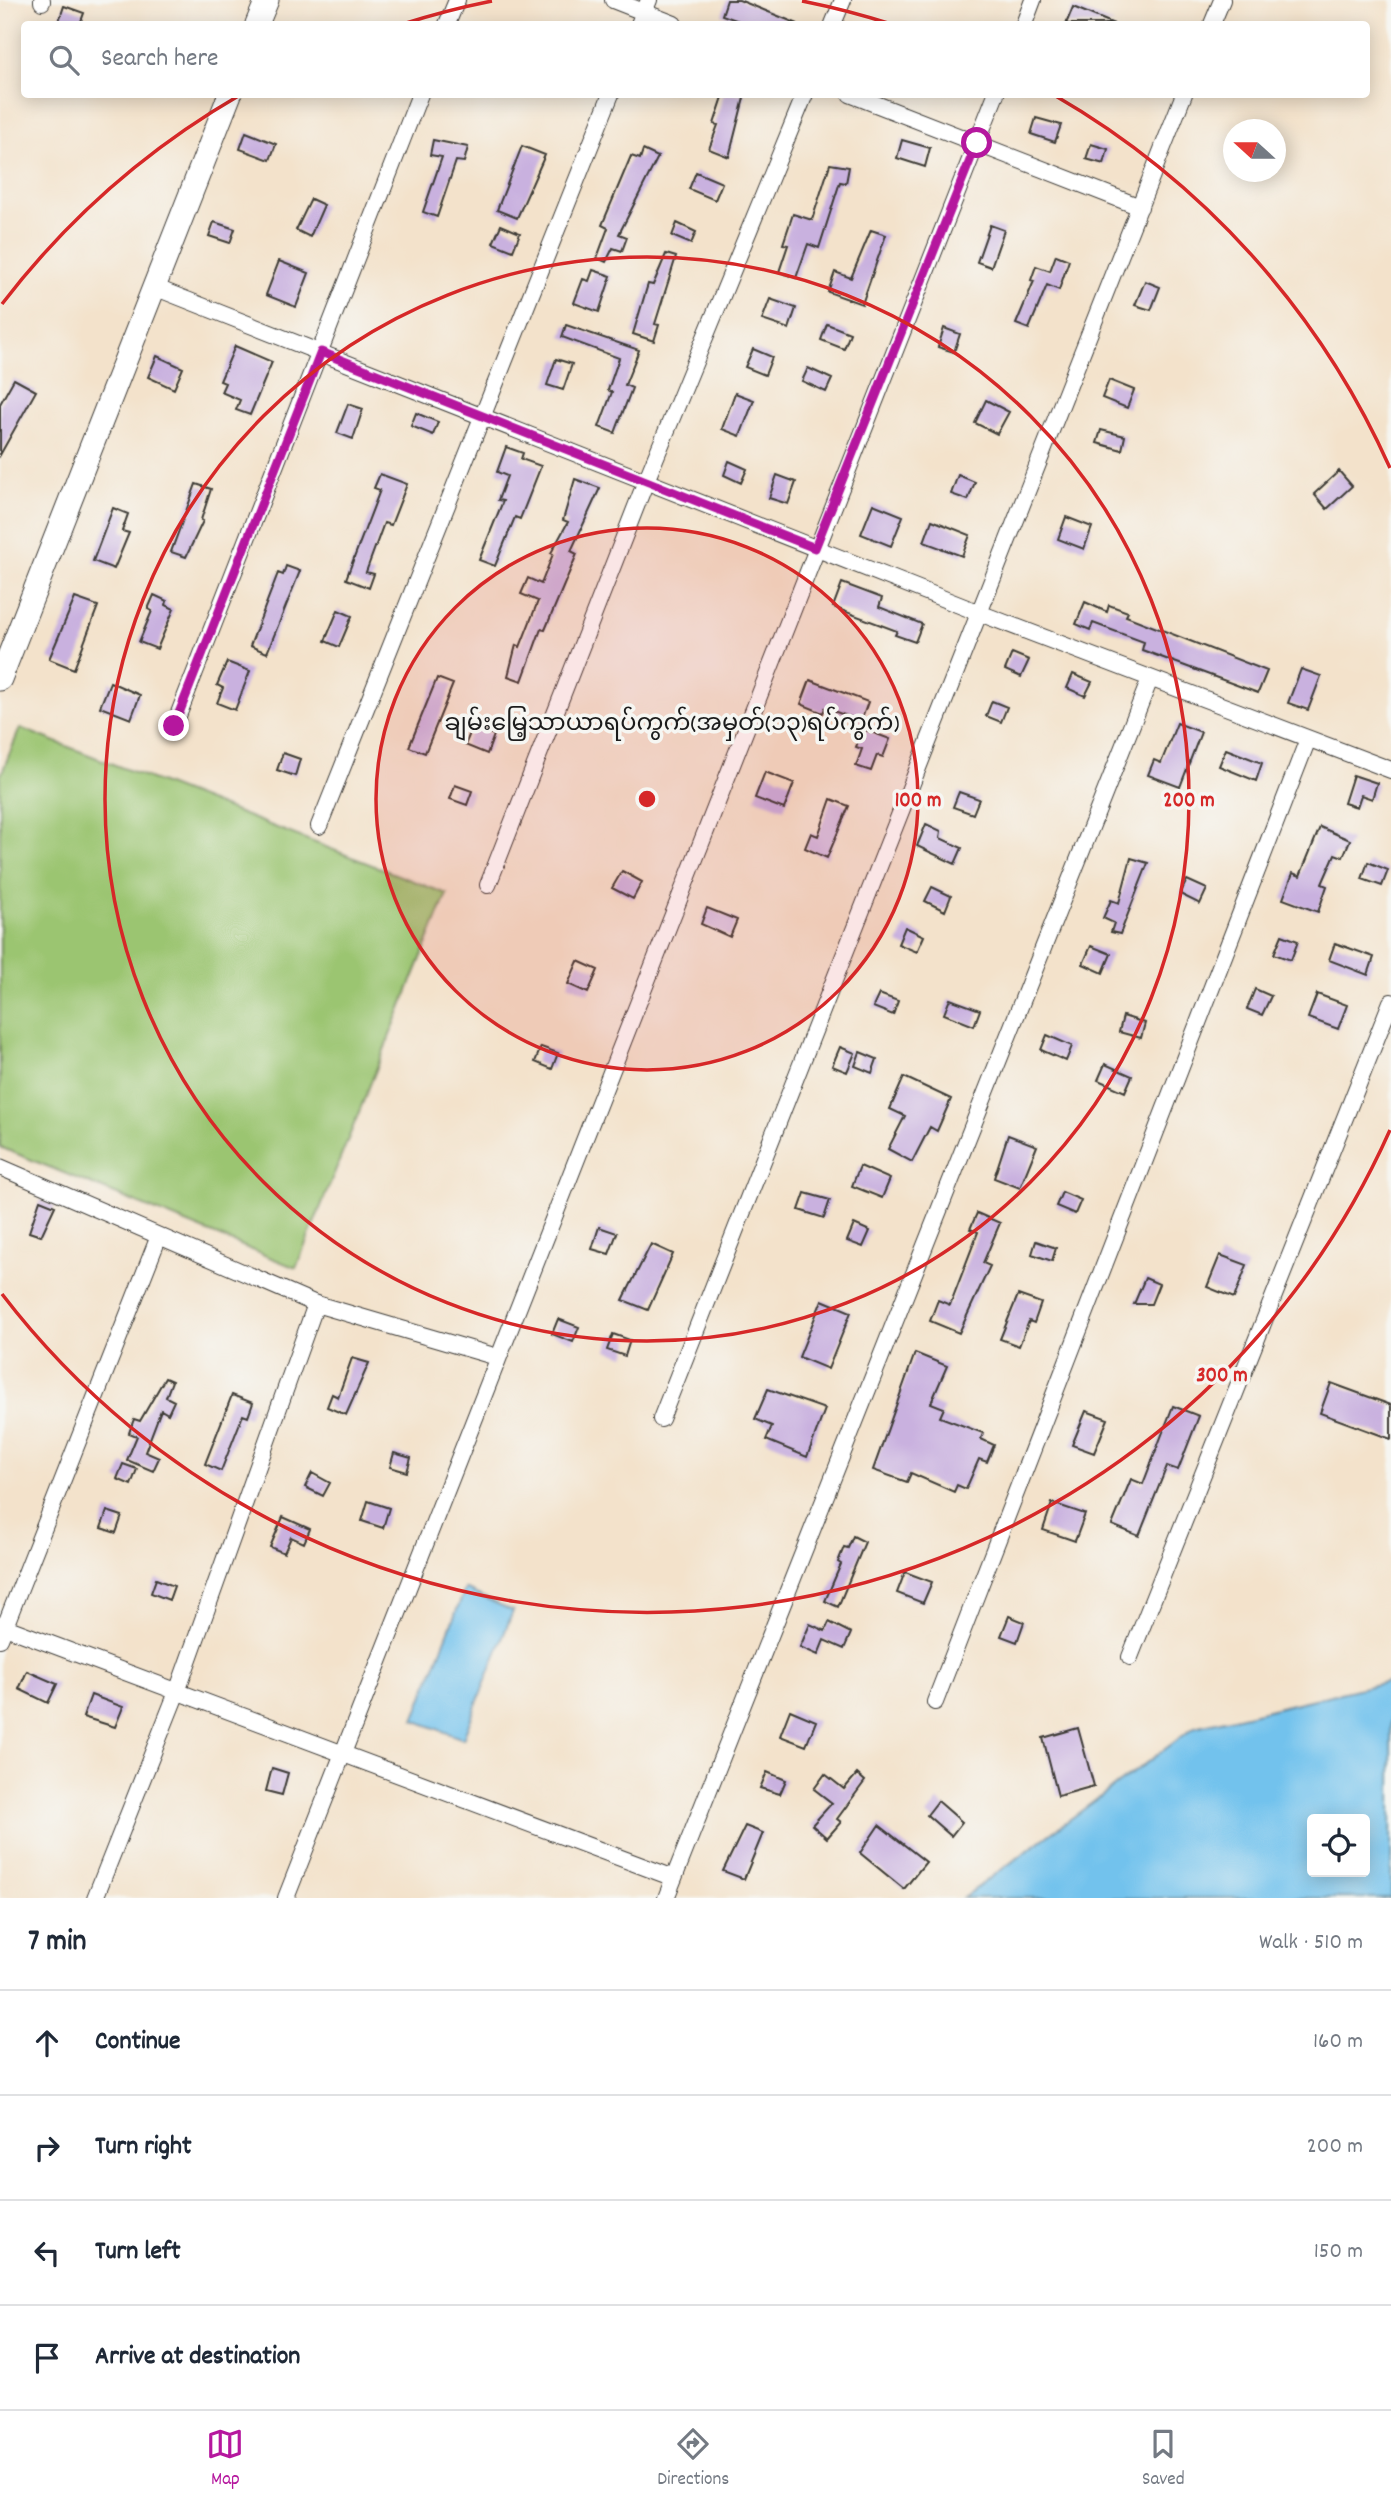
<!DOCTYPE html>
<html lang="en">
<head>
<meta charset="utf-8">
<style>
	body { margin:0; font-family:Dekko,"Noto Sans Myanmar",sans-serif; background:#f6f6f7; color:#1f2937 }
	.controls { position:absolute; right:21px; bottom:21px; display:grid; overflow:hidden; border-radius:7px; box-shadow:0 4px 18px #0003 }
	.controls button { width:63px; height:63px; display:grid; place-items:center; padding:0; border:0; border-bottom:2px solid #e0e1e3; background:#fff; color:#1f2937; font:35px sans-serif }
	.compass { position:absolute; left:1223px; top:119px; width:63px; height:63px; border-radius:50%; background:#fff; box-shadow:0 4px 18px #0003; rotate:291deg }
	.stop { position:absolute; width:21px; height:21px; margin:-16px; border:5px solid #b5179e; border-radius:50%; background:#fff }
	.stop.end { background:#b5179e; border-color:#fff; box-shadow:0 2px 7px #0008 }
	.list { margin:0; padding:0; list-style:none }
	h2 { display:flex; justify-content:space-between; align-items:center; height:91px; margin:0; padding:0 28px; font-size:30px }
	h2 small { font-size:23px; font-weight:400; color:#747a83 }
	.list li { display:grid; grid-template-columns:46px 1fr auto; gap:21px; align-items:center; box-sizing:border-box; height:105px; padding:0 28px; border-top:2px solid #e0e1e3 }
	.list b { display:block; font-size:26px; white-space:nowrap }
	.list em { font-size:23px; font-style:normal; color:#747a83 }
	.icon { flex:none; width:38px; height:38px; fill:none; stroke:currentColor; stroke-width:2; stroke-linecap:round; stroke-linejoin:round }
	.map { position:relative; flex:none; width:1391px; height:1898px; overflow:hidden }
	.search { position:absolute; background:#fff; box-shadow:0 4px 18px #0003; left:21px; right:21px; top:21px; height:77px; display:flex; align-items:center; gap:18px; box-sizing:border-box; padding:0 24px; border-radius:7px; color:#747a83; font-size:26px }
	.sheet { height:511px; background:#fff }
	nav { display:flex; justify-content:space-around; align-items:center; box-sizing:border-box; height:98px; border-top:2px solid #e0e1e3; background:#fff; font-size:19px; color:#747a83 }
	nav a { display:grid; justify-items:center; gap:4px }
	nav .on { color:#b5179e }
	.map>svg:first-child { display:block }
	.green { fill:#9bc571; stroke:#5c7046; stroke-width:2 }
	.water { fill:#72c2ed; stroke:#476f84; stroke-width:2; fill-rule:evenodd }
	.building { fill:#c9b1df }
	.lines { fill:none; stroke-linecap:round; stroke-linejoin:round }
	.street-casing { stroke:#3c3a36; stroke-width:18 }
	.secondary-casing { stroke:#3c3a36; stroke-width:25 }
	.street { stroke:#fff; stroke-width:16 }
	.secondary { stroke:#fff; stroke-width:23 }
	.route { stroke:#b5179e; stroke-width:9 }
	.ring { fill:none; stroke:#d62828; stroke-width:3.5 }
	.labels { text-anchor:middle; stroke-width:7; stroke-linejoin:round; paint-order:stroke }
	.quarter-label { font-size:24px; fill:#1c1c1c; stroke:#f6f6f2 }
	.centre { fill:#d62828; stroke:#f6f6f2; stroke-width:3.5 }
	.ring-label { font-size:21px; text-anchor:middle; font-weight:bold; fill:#d62828; stroke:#f6f6f2; stroke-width:7; stroke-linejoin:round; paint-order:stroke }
</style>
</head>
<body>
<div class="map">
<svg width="1391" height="1898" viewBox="0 0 1391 1898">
	<rect width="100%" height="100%" fill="#f6f6f2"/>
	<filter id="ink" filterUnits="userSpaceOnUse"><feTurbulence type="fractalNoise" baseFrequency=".0143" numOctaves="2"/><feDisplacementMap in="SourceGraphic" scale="14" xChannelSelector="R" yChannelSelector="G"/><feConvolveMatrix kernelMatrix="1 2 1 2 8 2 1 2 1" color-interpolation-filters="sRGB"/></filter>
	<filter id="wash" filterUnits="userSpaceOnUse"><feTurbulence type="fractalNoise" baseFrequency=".00686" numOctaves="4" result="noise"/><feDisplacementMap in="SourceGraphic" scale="28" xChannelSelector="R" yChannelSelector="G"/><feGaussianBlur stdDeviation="1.57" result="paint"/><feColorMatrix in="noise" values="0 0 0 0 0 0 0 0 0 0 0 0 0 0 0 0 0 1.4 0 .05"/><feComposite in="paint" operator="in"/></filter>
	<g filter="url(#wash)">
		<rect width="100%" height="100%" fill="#f3e2cb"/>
		<path class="green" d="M20 728 447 894 296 1268 0 1147V777Z"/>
		<path class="water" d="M465 1589 513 1611 463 1739 414 1720Z
			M1391 1681V1898H963L1195 1727ZM1312 1819H1365V1872H1312Z"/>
		<g id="blocks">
			<path class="building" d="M727 0H739L798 24H747L722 15Z
				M64 6 84 13 80 24H58Z
				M1073 7 1114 24H1066Z
				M724 94H745L729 157 709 149 718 125 714 124Z
				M1036 118 1061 125 1055 142 1031 134Z
				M246 132 276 144 270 160 240 149Z
				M433 140 468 147 464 162 456 161 437 217 423 212 442 157 430 155Z
				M902 140 930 148 925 167 897 158Z
				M1091 144 1108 149 1104 164 1086 159Z
				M522 146 545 155 517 218 497 210Z
				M643 150 658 157 619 234 627 237 622 251 613 248 606 262 597 258 608 228 602 225 631 156 640 159Z
				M830 164 849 167 846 183 840 182 819 248 808 244 796 278 779 272 788 245 783 244 793 214 812 220Z
				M696 172 722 183 715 200 689 189Z
				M311 199 324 205 310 237 296 230Z
				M214 222 235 229 230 243 209 236Z
				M677 223 696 232 691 244 672 236Z
				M501 225 520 233 513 251 493 243Z
				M990 225 1004 230 991 267 977 262Z
				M871 230 886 235 862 304 828 292 835 272 851 278Z
				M666 254 676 257 655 324 659 325 654 341 633 334 648 284 653 285Z
				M1056 255 1069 260 1059 290 1047 285 1029 329 1016 324 1034 281 1031 280 1036 266 1050 271Z
				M279 261 309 273 296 307 266 295Z
				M593 270 611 276 599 312 574 303 583 279 589 281Z
				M1145 281 1160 287 1151 310 1135 305Z
				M770 299 796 308 789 329 762 320Z
				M827 324 850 333 844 349 821 340Z
				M566 325 639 350 625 385 632 388 615 433 599 427 612 392 608 390 619 358 562 337Z
				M944 328 960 334 954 352 938 347Z
				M235 346 272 362 250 415 236 410 240 400 221 392 225 383 220 381Z
				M753 349 772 357 765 375 745 367Z
				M157 356 183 368 174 389 148 377Z
				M556 359 572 364 563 390 547 385Z
				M808 368 832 379 826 392 802 381Z
				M14 379 36 391 0 455V404Z
				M1109 380 1134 390 1127 408 1102 398Z
				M735 393 754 400 740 436 722 429Z
				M986 400 1009 412 997 434 975 423Z
				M348 404 363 409 353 439 337 433Z
				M416 413 438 422 433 435 411 426Z
				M1101 430 1125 436 1122 450 1097 443Z
				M506 447 523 453 521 459 541 466 520 519 515 517 495 566 479 560 503 501 498 500 507 476 497 472Z
				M729 461 747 469 741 483 724 475Z
				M1339 471 1352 486 1327 509 1314 494Z
				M380 474 407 484 391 525 384 523 366 572 374 574 369 588 346 579 380 490 374 488Z
				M777 475 796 482 788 504 769 498Z
				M958 475 975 482 968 500 951 494Z
				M575 479 600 488 571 551 577 554 545 630 541 629 522 681 508 676 516 645 520 647 538 601 521 594 528 578 541 584 553 554 551 553 568 522 563 520Z
				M196 484 211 489 201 520 203 521 186 557 171 552Z
				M873 504 903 516 891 546 861 534Z
				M113 508 128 514 122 531 129 533 114 569 93 561Z
				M1066 517 1092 527 1084 549 1058 539Z
				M932 520 970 535 962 556 924 542Z
				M286 566 300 571 267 653 250 646 278 573 283 575Z
				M842 583 882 598 879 607 922 624 915 642 895 635 897 631 833 607Z
				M154 595 167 601 166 605 174 609 157 649 139 642 152 611 148 609Z
				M75 598 98 606 74 669 49 659Z
				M1085 602 1107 612 1109 605 1128 612 1126 616 1267 671 1258 693 1142 650 1144 642 1093 623 1090 630 1076 624Z
				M338 610 352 616 339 647 325 641Z
				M1012 653 1029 660 1021 677 1005 670Z
				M227 662 250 671 235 710 217 703 223 688 217 685Z
				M1301 669 1321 676 1308 710 1288 703Z
				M1073 674 1092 682 1085 696 1067 688Z
				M437 678 453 684 425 753 409 747Z
				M810 680 868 702 861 721 825 708 823 713 801 704Z
				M110 682 140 695 131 719 100 707Z
				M992 701 1007 707 1001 722 986 716Z
				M1177 723 1201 732 1180 787 1148 775 1154 760 1161 763Z
				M473 726 494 735 487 754 465 745Z
				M863 729 890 739 883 757 877 755 871 771 856 766 862 749 856 747Z
				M1226 749 1262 763 1256 781 1219 766Z
				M283 753 300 759 295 776 277 770Z
				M765 772 794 783 784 809 755 798Z
				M1353 775 1377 783 1372 799 1361 795 1357 807 1344 803Z
				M455 785 472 791 467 805 450 799Z
				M959 792 979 799 973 814 953 807Z
				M831 799 849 806 827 858 805 848 811 833 818 836Z
				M926 824 941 831 940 838 962 848 955 864 917 846Z
				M1320 827 1350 840 1343 857 1335 854 1322 884 1327 886 1318 912 1283 899 1293 873 1300 876Z
				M1131 858 1148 863 1120 934 1111 932 1114 923 1103 918 1111 900 1119 903Z
				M1368 862 1388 870 1382 886 1362 879Z
				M622 871 642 882 633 899 612 888Z
				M1187 880 1207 889 1200 904 1180 894Z
				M932 887 951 896 945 911 925 901Z
				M707 908 737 920 730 937 701 924Z
				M905 927 924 936 917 952 898 944Z
				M1282 935 1298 941 1291 960 1274 954Z
				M1335 943 1374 957 1368 975 1329 960Z
				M1091 946 1111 954 1103 973 1083 964Z
				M578 961 598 970 588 993 568 984Z
				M1255 989 1271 996 1262 1015 1247 1009Z
				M879 994 898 1001 893 1015 873 1007Z
				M1317 994 1347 1005 1338 1029 1308 1018Z
				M950 999 980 1010 974 1026 944 1014Z
				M1123 1016 1145 1023 1141 1038 1119 1032Z
				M1047 1035 1072 1046 1066 1061 1041 1050Z
				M541 1047 558 1053 552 1069 535 1062Z
				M840 1047 855 1053 847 1072 832 1066Z
				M860 1052 877 1059 872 1073 855 1066Z
				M1105 1064 1132 1076 1125 1092 1098 1080Z
				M904 1077 951 1099 937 1131 930 1127 912 1162 888 1149 905 1116 890 1109Z
				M1008 1135 1037 1146 1020 1188 994 1178Z
				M860 1166 890 1179 882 1198 852 1186Z
				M1062 1192 1081 1200 1075 1214 1056 1206Z
				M805 1193 830 1200 824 1218 799 1210Z
				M40 1200 55 1206 41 1236 29 1232Z
				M977 1213 1000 1223 983 1263 990 1266 959 1333 930 1321 938 1300 950 1305 978 1232 970 1229Z
				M854 1224 870 1231 863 1247 847 1241Z
				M599 1227 617 1233 609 1254 592 1249Z
				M1036 1241 1056 1248 1052 1261 1032 1254Z
				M651 1244 673 1254 648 1310 623 1300Z
				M1220 1255 1247 1265 1234 1298 1207 1287Z
				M1145 1278 1159 1284 1151 1304H1134Z
				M1018 1295 1041 1303 1034 1323 1029 1321 1019 1346 1000 1339Z
				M822 1300 851 1312 828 1369 799 1357Z
				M558 1319 579 1327 573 1342 552 1334Z
				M613 1334 630 1340 625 1356 607 1350Z
				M915 1353 947 1366 931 1403 944 1408 940 1417 983 1433 981 1439 994 1445 987 1462 979 1459 966 1489 957 1485 954 1492 911 1473 907 1482 873 1470Z
				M352 1358 369 1363 346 1415 327 1407 332 1394 338 1397Z
				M165 1378 172 1381 166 1397 174 1401 168 1414 161 1410 145 1452 159 1458 153 1471 127 1460 137 1436 129 1433 134 1419 140 1421Z
				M1331 1383 1391 1405V1439L1320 1413Z
				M768 1389 825 1409 807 1457 766 1440 772 1426 755 1419Z
				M232 1395 253 1403 248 1417 243 1415 221 1471 205 1464Z
				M1173 1406 1199 1416 1178 1470 1167 1466 1139 1536 1112 1525 1131 1479 1143 1484Z
				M1086 1411 1108 1419 1094 1453 1072 1445Z
				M394 1453 411 1458 407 1472 390 1467Z
				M123 1464 137 1469 131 1485 117 1479Z
				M312 1473 330 1483 323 1496 305 1487Z
				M368 1501 389 1508 383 1528 362 1521Z
				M1052 1503 1085 1514 1075 1541 1043 1530Z
				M107 1511 122 1516 116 1533 101 1528Z
				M283 1517 310 1529 304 1543 291 1537 284 1553 270 1547Z
				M853 1536 865 1542 838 1607 825 1601 841 1564 838 1562 844 1547 848 1548Z
				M905 1572 932 1582 923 1603 897 1593Z
				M156 1579 174 1586 169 1600 151 1593Z
				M1009 1616 1024 1622 1017 1642 1001 1636Z
				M829 1622 851 1633 844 1649 824 1640 818 1655 800 1647 810 1624 825 1631Z
				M27 1671 57 1684 48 1703 19 1689Z
				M91 1695 123 1707 115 1727 83 1717Z
				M790 1710 816 1721 806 1746 780 1736Z
				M1078 1728 1094 1786 1058 1796 1043 1738Z
				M272 1768 288 1773 282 1795 266 1791Z
				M767 1772 786 1780 780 1794 760 1788Z
				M825 1774 844 1789 857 1774 865 1781 837 1819 841 1822 827 1838 812 1825 832 1803 814 1789Z
				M938 1801 962 1822 951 1836 927 1815Z
				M879 1825 926 1862 904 1889 860 1853Z
				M745 1826 763 1833 744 1879 723 1871Z"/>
		</g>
	</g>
	<g filter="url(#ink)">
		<use href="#blocks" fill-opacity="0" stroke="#3c3a36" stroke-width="2"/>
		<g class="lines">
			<g class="street-casing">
				<path id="street" d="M613 0 674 24
					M42 2V0
					M447 24 457 0
					M639 24 649 0
					M833 24 843 0
					M1024 24 1033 0
					M1212 24 1222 0
					M850 94 1140 207
					M154 287 982 614 1391 770
					M174 726 420 94
					M319 826 611 94
					M488 885 646 481 805 94
					M0 1167 316 1304 497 1357
					M661 1419 1184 94
					M0 1625 674 1878
					M0 1639 159 1236
					M1130 1657 1391 1002
					M935 1702 1308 739
					M95 1898 177 1692 316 1304
					M286 1898 996 94
					M666 1898 1150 679"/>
			</g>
			<g class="secondary-casing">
				<path id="secondary" d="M257 24 267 0
					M0 679 230 94"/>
			</g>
			<use href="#street" class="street"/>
			<use href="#secondary" class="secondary"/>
		</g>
	</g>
	<g class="lines" filter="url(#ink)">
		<path class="route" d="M174 726 321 352 815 548 977 143"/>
	</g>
	<circle cx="647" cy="799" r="271" fill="#d62828" fill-opacity=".12"/>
	<g class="ring">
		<circle cx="647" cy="799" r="271"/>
		<circle cx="647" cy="799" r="542"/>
		<path d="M1390 1130A813 813 0 0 1 2 1294M2 304A813 813 0 0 1 240 95M403 24A813 813 0 0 1 492 1M802 1A813 813 0 0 1 891 24M1054 95A813 813 0 0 1 1390 468"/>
	</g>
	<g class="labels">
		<g class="quarter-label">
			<text x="672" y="730">ချမ်းမြေ့သာယာရပ်ကွက်(အမှတ်(၁၃)ရပ်ကွက်)</text>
		</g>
	</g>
	<circle cx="647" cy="799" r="10" class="centre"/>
	<g class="ring-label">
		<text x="918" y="806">100 m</text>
		<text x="1189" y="806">200 m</text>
		<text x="1222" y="1381">300 m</text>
	</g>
</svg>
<div class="controls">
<button><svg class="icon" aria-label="locate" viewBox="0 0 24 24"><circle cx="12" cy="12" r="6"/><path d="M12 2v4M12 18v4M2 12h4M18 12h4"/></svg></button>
</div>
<svg class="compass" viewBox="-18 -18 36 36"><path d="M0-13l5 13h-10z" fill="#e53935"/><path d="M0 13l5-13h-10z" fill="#747a83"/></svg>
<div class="stop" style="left:977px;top:143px"></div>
<div class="stop end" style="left:174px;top:726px"></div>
<div class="search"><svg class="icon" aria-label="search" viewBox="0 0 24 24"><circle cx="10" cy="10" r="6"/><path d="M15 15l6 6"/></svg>Search here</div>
</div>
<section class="sheet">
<h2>7 min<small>Walk · 510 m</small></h2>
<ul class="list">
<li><svg class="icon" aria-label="ahead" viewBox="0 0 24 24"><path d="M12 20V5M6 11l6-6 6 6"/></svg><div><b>Continue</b></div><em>160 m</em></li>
<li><svg class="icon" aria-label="right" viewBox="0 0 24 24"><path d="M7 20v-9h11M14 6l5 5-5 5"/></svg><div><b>Turn right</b></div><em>200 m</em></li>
<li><svg class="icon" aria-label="left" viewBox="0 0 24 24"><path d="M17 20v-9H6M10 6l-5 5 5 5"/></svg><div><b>Turn left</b></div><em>150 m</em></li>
<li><svg class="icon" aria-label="arrive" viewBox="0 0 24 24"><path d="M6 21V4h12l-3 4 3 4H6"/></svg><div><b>Arrive at destination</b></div></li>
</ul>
</section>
<nav>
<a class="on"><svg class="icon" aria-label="map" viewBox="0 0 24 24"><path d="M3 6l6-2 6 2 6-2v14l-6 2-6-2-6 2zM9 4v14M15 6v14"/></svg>Map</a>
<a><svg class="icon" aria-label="directions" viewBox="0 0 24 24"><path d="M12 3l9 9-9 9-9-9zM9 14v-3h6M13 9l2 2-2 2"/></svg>Directions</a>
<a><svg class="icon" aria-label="saved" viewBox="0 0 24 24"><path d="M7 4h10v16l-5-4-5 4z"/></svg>Saved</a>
</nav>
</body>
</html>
